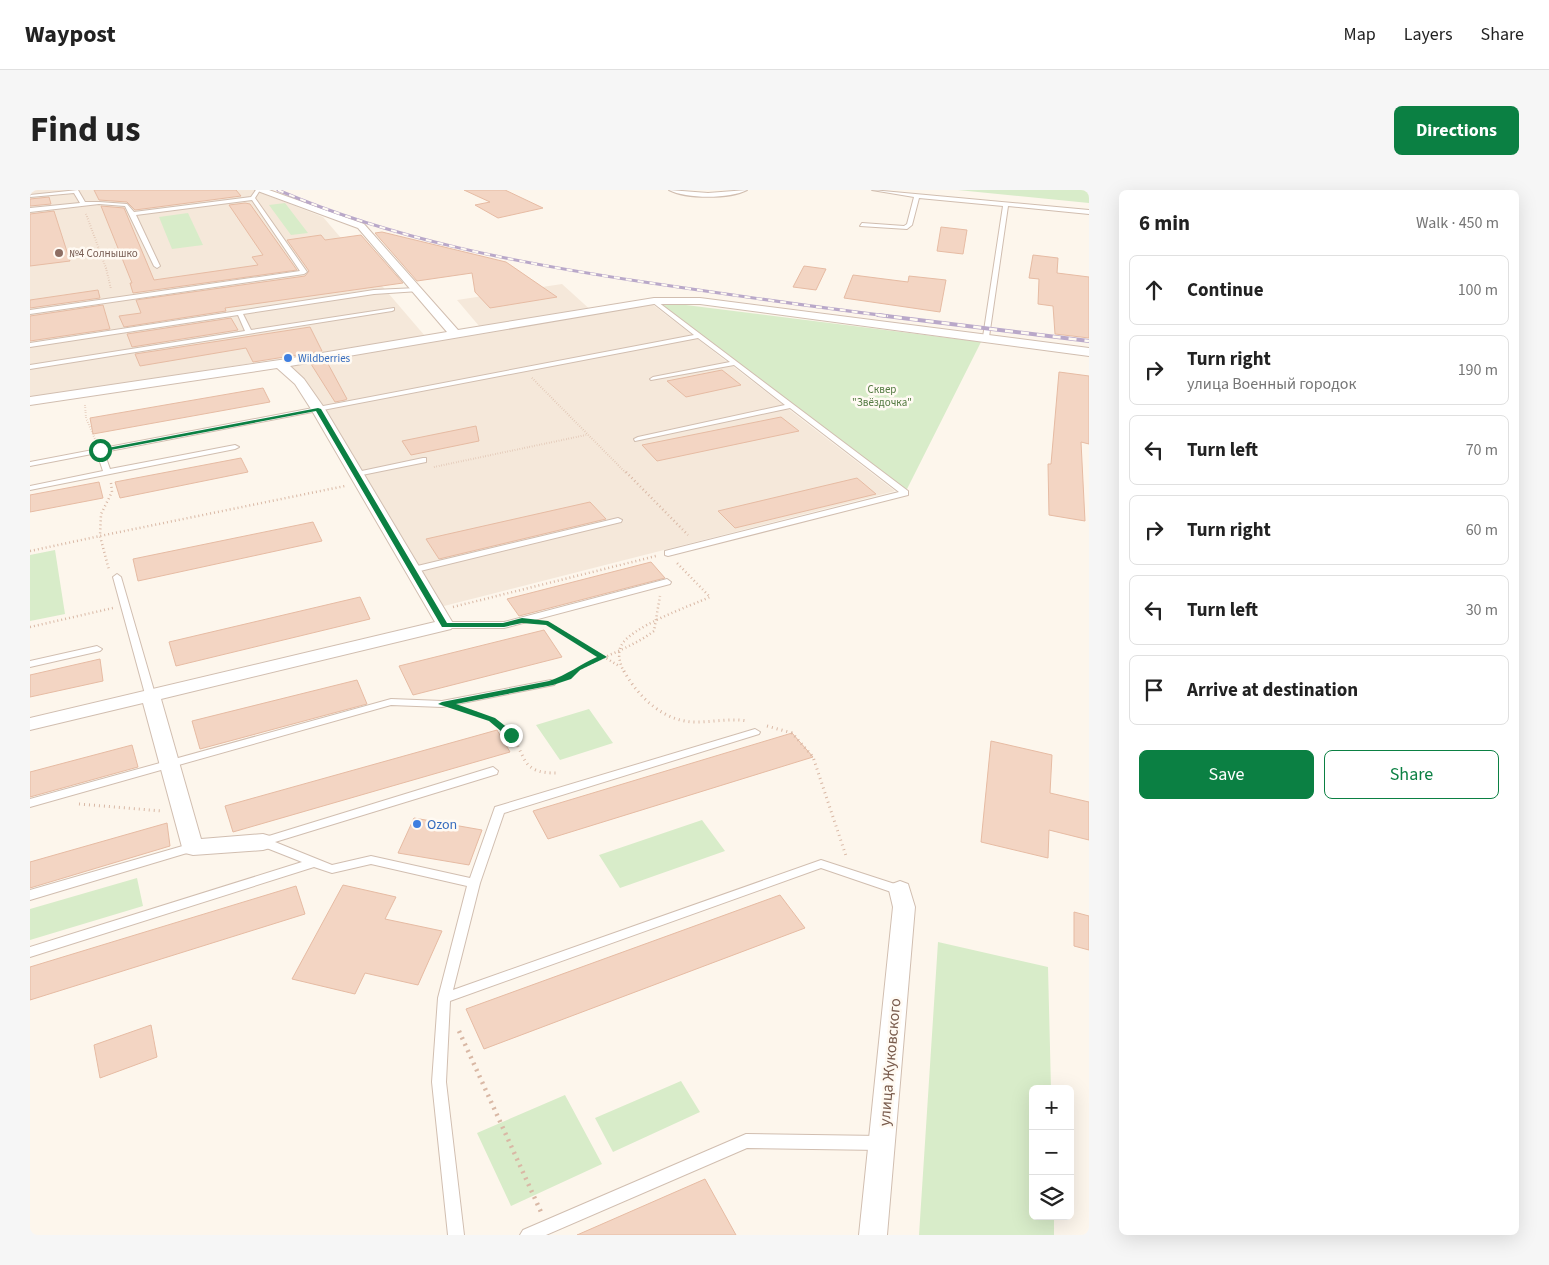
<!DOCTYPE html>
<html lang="en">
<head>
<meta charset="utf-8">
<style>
	body { margin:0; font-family:"Source Sans 3",sans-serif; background:#f6f6f6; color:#222 }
	.controls { position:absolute; right:15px; bottom:15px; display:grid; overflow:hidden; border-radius:8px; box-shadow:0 5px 20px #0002 }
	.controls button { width:45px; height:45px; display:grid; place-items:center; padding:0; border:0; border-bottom:1px solid #e0e0e0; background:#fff; color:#222; font:25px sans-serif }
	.stop { position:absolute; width:15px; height:15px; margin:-11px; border:4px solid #0b8043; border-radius:50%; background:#fff }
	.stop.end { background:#0b8043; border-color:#fff; box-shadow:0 1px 5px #0008 }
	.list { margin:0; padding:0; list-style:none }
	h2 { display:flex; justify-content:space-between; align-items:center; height:65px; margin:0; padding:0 20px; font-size:21px }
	h2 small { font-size:16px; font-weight:400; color:#767676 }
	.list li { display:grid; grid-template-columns:32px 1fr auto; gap:15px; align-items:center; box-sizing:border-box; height:70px; margin:0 10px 10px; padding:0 10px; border:1px solid #e0e0e0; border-radius:8px }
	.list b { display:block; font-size:19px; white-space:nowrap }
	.list p { margin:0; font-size:16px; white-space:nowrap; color:#767676 }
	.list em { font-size:16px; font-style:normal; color:#767676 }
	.actions { display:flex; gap:10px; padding:15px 20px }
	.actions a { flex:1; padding:11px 0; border:1px solid #0b8043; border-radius:8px; text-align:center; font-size:18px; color:#0b8043 }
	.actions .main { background:#0b8043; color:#fff }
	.icon { flex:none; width:28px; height:28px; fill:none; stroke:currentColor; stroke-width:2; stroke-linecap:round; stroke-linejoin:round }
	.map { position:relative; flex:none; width:1059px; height:1045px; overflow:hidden; border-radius:8px }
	header { display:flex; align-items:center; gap:30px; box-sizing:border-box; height:70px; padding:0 25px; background:#fff; border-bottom:1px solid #e0e0e0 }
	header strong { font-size:24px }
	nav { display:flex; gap:28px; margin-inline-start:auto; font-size:18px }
	.intro { display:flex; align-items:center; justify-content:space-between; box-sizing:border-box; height:120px; padding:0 30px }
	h1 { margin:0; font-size:35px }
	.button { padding:12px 22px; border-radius:8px; background:#0b8043; color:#fff; font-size:18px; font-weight:700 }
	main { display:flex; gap:30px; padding:0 30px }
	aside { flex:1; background:#fff; border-radius:8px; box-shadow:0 5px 20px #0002 }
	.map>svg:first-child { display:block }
	.residential { fill:#f5e8da }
	.green { fill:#d8ecc9 }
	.building { fill:#f3d5c3; stroke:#e6bba3 }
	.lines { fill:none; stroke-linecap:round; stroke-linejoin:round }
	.service-casing { stroke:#d1beb0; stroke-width:2 }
	.minor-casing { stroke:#d1beb0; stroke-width:2 }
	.path-far3 { stroke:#d9b8a5; stroke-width:2; stroke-dasharray:0.5 2; stroke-linecap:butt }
	.path-far2 { stroke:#d9b8a5; stroke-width:2.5; stroke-dasharray:1 3; stroke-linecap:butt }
	.path-far1 { stroke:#d9b8a5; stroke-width:3; stroke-dasharray:1 4; stroke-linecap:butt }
	.path { stroke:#d9b8a5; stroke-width:4.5; stroke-dasharray:2 5; stroke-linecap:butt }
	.service { fill:#fff; fill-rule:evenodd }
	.minor { fill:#fff; fill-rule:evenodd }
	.rail-far1-casing { stroke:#b9a8c9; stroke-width:3 }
	.rail-casing { stroke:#b9a8c9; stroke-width:4 }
	.rail-far1 { stroke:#fffaf3; stroke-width:2; stroke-dasharray:6; stroke-linecap:butt }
	.rail { stroke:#fffaf3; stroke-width:2.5; stroke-dasharray:8; stroke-linecap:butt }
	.route { fill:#0b8043 }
	.education-dot { fill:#8d6e63; stroke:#fffaf3; stroke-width:2 }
	.shop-dot { fill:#3f7fe0; stroke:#fffaf3; stroke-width:2 }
	.labels { text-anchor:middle; stroke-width:5; stroke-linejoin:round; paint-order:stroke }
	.far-education-label { font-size:11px; fill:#785e54; stroke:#fffaf3; text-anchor:start }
	.far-shop-label { font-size:11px; fill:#366cbe; stroke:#fffaf3; text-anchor:start }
	.far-park-label { font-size:11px; fill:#537a41; stroke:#fffaf3 }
	.shop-label { font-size:14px; fill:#366cbe; stroke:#fffaf3; text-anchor:start }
	.near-street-label { font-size:16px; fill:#7a5c4d; stroke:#fffaf3 }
</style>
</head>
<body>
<header>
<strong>Waypost</strong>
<nav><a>Map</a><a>Layers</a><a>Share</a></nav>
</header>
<div class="intro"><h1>Find us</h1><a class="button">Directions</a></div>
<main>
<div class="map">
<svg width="1059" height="1045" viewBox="0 0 1059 1045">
	<rect width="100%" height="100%" fill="#fdf6ec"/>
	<path class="residential" d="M0 0H224L293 27 395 146 0 208Z
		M532 94 564 123 622 114 865 301 410 417 289 213 261 175 455 143 427 110Z"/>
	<path class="green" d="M928 0H1059V13Z
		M255 13 278 43 261 45 239 15Z
		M158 23 173 55 142 59 129 27Z
		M624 111 951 152 875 303Z
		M25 360 35 424 0 431V365Z
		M559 519 583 553 530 570 506 535Z
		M672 630 695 661 590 698 569 665Z
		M107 688 113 716 0 750V719Z
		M908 752 1018 777 1021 899H1003V1026H1024V1045H889Z
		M651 891 670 922 583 962 565 928Z
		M535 905 572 974 481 1016 447 943Z"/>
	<path class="building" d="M64 0H206L211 6 105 20 97 12 69 10Z
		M434 0H475L513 18 468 28 445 15 460 12Z
		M19 7 21 14 0 16V9Z
		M215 13 220 14 267 80 103 103 100 93H102L71 16 94 18 124 90 228 75 222 67 233 65 199 15Z
		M24 21 40 71 0 76V24Z
		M911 37 937 40 933 64 907 61Z
		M352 42 476 72 527 107 460 118 445 102 442 83 387 91 345 43Z
		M291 45 295 50 331 45 373 93 195 118 196 121 94 137 89 126 111 123 106 110 275 86 279 81 257 50Z
		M1003 65 1028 68 1027 83 1059 87V148L1025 144 1023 116 1008 114 1009 89 999 88Z
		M774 76 796 79 786 100 763 97Z
		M823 85 878 92 879 86 916 90 910 122 814 108Z
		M68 100 70 108 0 118V110Z
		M73 115 80 139 0 151V126Z
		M201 128 208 140 102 157 97 144Z
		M280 137 292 161 223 172 216 158 110 176 105 164Z
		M297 172 317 209 315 210 305 212 281 174Z
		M692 180 711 195 656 207 637 191Z
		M1029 182 1059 186V254L1051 252 1055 331 1019 325 1018 274H1021Z
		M233 198 240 212 63 244 60 228Z
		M751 227 769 241 627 271 612 255Z
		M446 236 449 251 381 265 372 251Z
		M211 268 218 282 90 308 85 292Z
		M827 288 846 304 705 338 688 321Z
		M69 292 73 308 0 322V305Z
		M560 312 576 329 409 369 396 349Z
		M283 332 292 351 108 391 103 369Z
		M621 372 635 388 489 426 477 409Z
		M330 407 340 429 146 476 139 452Z
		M514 440 532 467 383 505 369 476Z
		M70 469 73 491 0 507V485Z
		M327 490 337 514 170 559 162 531Z
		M467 540 480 562 203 642 195 616Z
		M762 543 783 567 518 649 503 621Z
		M961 551 1022 565 1020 603 1059 612V650L1019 640 1018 668 951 652Z
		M102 555 108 577 0 607V582Z
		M384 628 452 640 439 675 368 663Z
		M137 633 140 656 0 698V672Z
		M313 695 366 707 355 729 412 741 388 795 335 783 325 804 262 789Z
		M266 696 275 724 0 810V777Z
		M750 705 775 738 454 859 436 819Z
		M1044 722 1059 726V760L1044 756Z
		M121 835 127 867 70 888 64 855Z
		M675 989 706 1045H547Z"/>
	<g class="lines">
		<g class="service-casing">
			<path id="service" d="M48 0 55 12H69L97 14 104 22 221 7 226 0H230L225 8 277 82 274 84 0 124V120L270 81 222 10 106 25 130 76 127 78 124 76 95 16 69 14 0 22V18L50 13 44 3 0 7V5Z
				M639 0 678 3 717 0C700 9 656 9 639 0Z
				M842 0 1059 20V24L978 16 959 147 956 149 953 147 973 16 889 8 882 35 877 39 830 36 832 33 874 36 877 34 884 7Z
				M387 98 390 100 389 101 344 104 213 124 221 140 364 118V120L362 121 0 179V175L215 141 208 125 0 157V153L344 100Z
				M624 109 878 301V305L638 366 635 365V361L869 302 760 218 605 251 604 249 608 247 755 215 704 175 621 190 620 189 623 187 700 172 668 148 74 262 80 279 205 255 209 257 205 259 0 300V296L73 281 67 263 0 276V272L664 145 622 112 621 111Z
				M393 268H396V272L327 286 323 284 327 282Z
				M588 328 592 330 591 332 382 383 378 380 379 378Z
				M87 384 91 387 125 504 123 506H117L115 504 83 387Z
				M637 389 641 392 640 394 474 438H415L410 435 415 432H474Z
				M67 456 72 459 70 461 0 477V471Z
				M521 490 526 493 524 495 412 517 361 515 0 617V609L361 509 412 511Z
				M725 539 730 542 729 544 474 623 450 693 423 800 791 670 874 697 876 700 874 703 870 705 791 678 420 811 416 892 434 1045H418L402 892 408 808 437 696 341 674 302 683 284 677 0 767V757L272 672 229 655 227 652 229 649 463 577 468 581 467 584 245 652 302 675 341 666 440 688 465 617Z
				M163 653 167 654 169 657 167 660 0 710V700Z
				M716 944 850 946 855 948 857 953 855 958 850 960 717 958 516 1045H490L493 1040Z"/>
		</g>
		<g class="minor-casing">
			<path id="minor" d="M225 0H239L334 34 428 140 624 108H670L1059 158V166L670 114H624L260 176 274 189 295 219 424 435 421 439 131 509 171 649 233 644 240 646 244 652 240 658 233 660 163 665 155 663 152 657 113 513 0 540V528L405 432 281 219 265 194 247 178 0 215V207L250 170 417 142 328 38Z
				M870 691 878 694 885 717 857 1045H829L863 717 859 700 862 694Z"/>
		</g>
		<path class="path-far3" d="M56 24 76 78 81 99
			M502 188 597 284
			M55 215 56 228 65 249
			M404 277 556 245"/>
		<path class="path-far2" d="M596 282 658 345
			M81 293 82 302 71 324 70 346 315 296
			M0 361 70 346 79 380
			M423 417 626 366
			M522 435 589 476
			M0 437 83 418
			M545 482C570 467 600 459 624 441L630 406
			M594 482C590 474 587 464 591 456 600 437 660 416 680 407L647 373"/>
		<path class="path-far1" d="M594 481C608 507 635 533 667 532 684 532 700 528 717 531
			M533 489 547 481
			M441 521C454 526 468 531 478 542 498 563 487 584 528 583
			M737 536 762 543 783 567 816 666 818 667
			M49 614 132 621"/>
		<path class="path" d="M429 841 511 1022"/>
		<use href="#service" class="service"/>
		<use href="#minor" class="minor"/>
		<g class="rail-far1-casing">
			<path id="rail-far1" d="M248 0C365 50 489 73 614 92 695 104 777 116 858 126"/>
		</g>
		<g class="rail-casing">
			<path id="rail" d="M848 125 1059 151"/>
		</g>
		<use href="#rail-far1" class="rail-far1"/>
		<use href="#rail" class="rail"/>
	</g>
	<path class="route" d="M288 218 291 219 417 433H473L492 428 518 431 577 467 550 480 541 489 523 495 426 514 465 528 484 543V547H478L459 531 408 514 412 512 519 491C537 485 551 474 567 467L516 435 492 433 474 437H412L286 221 70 262 67 260Z"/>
	<circle class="education-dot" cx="29" cy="63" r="5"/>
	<g class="shop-dot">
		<circle cx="258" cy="168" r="5"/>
		<circle cx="387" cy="634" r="5"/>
	</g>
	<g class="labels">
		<g class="far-education-label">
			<text x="39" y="67">№4 Солнышко</text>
		</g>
		<g class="far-shop-label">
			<text x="268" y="172">Wildberries</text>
		</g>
		<g class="far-park-label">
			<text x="852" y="203">Сквер<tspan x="852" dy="13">"Звёздочка"</tspan></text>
		</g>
		<g class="shop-label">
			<text x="397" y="639">Ozon</text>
		</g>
		<g class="near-street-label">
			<text transform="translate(859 872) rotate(-85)" y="6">улица Жуковского</text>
		</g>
	</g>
</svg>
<div class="controls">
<button>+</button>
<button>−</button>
<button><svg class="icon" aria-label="layers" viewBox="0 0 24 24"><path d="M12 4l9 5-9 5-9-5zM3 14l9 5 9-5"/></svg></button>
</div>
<div class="stop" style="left:70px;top:260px"></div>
<div class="stop end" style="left:481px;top:545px"></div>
</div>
<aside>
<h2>6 min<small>Walk · 450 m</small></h2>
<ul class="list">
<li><svg class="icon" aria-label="ahead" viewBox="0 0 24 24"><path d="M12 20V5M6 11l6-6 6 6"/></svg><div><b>Continue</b></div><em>100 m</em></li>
<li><svg class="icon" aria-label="right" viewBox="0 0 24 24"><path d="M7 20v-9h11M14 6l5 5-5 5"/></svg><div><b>Turn right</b><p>улица Военный городок</p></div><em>190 m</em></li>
<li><svg class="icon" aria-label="left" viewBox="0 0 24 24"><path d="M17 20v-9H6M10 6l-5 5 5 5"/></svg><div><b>Turn left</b></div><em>70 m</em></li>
<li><svg class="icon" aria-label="right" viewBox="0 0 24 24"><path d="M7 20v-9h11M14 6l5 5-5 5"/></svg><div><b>Turn right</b></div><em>60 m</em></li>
<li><svg class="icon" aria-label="left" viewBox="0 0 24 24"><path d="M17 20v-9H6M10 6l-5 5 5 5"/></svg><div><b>Turn left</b></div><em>30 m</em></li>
<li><svg class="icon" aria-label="arrive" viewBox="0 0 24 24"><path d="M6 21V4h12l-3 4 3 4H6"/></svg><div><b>Arrive at destination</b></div></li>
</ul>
<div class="actions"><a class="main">Save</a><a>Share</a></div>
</aside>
</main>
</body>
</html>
